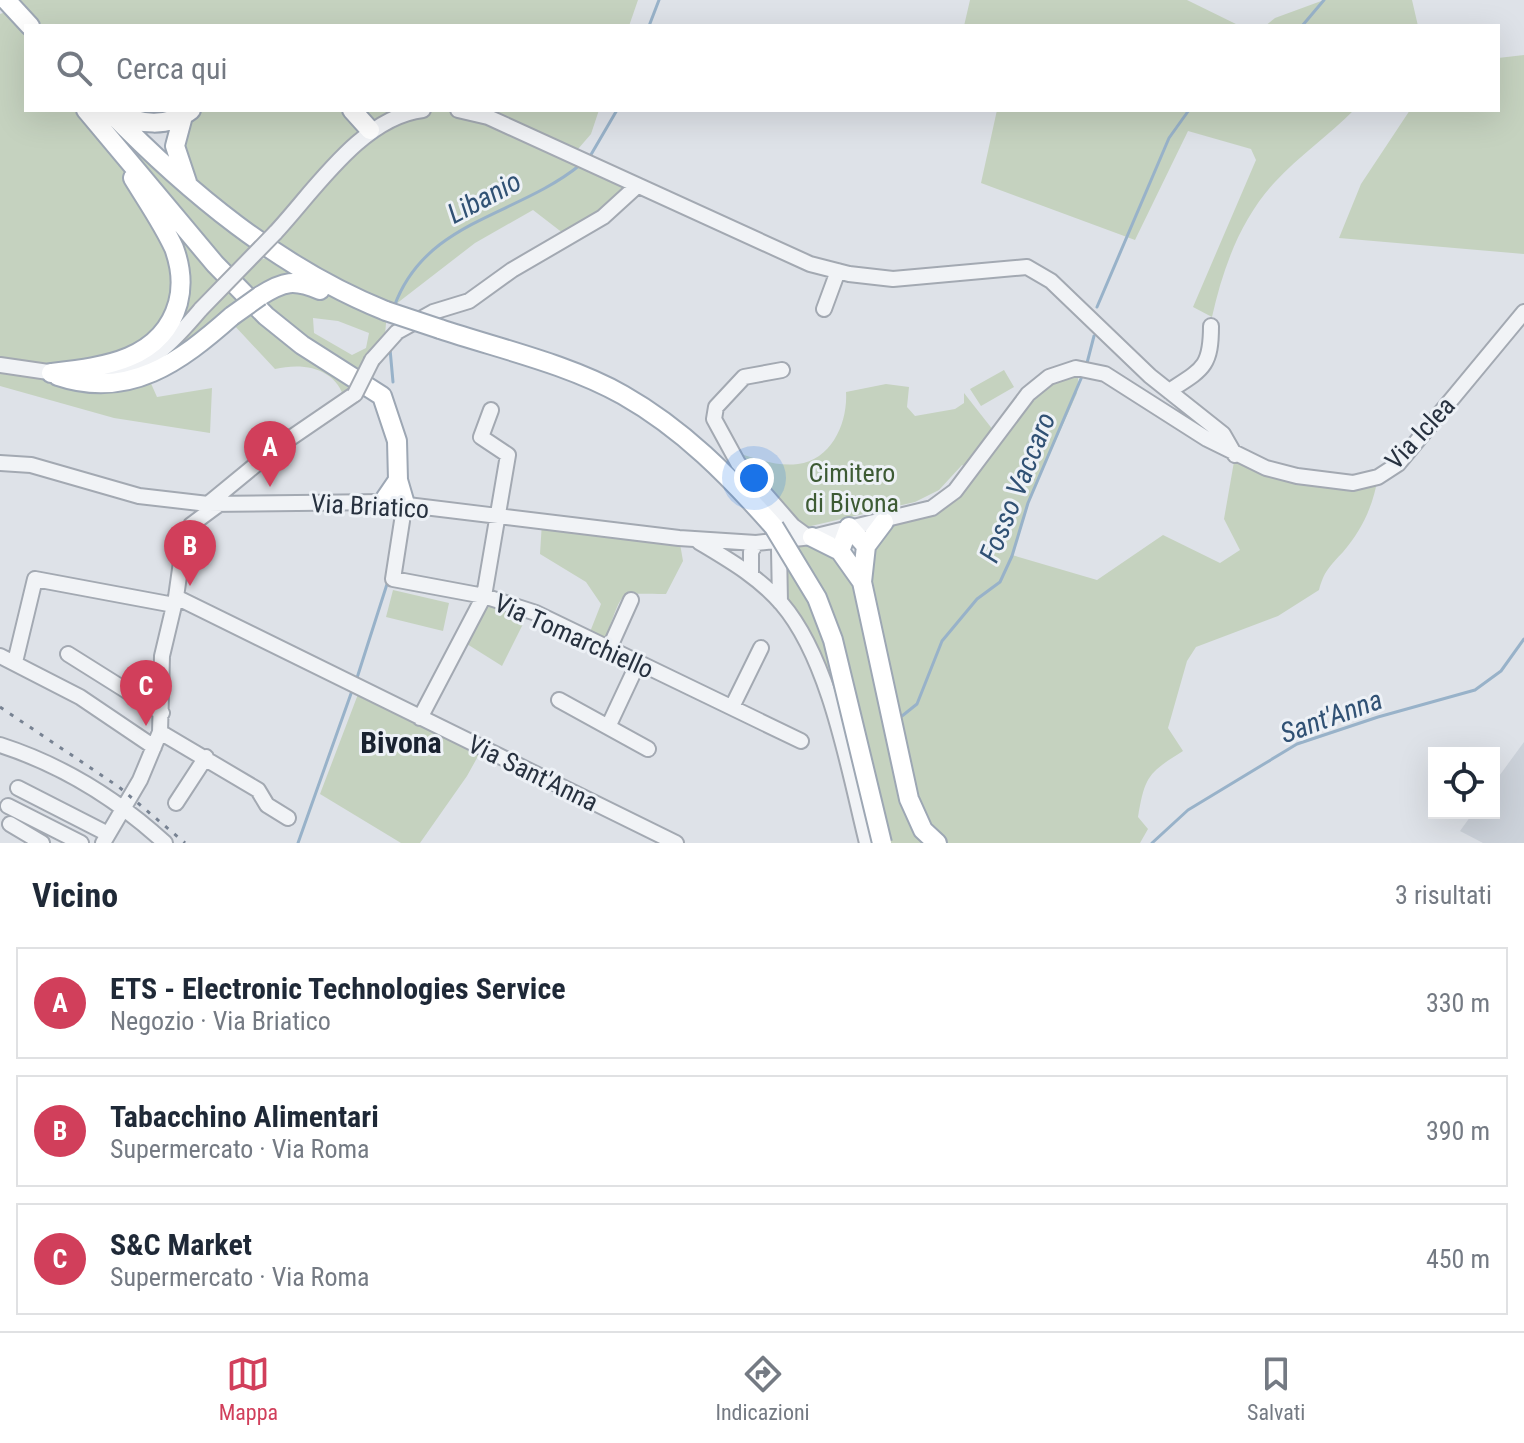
<!DOCTYPE html>
<html lang="it">
<head>
<meta charset="utf-8">
<style>
	body { margin:0; font-family:"Roboto Condensed",sans-serif; background:#f2f2f3; color:#1f2937 }
	.controls { position:absolute; right:24px; bottom:24px; display:grid; overflow:hidden; border-radius:0px; box-shadow:0 8px 32px #0002 }
	.controls button { width:72px; height:72px; display:grid; place-items:center; padding:0; border:0; border-bottom:2px solid #e0e1e3; background:#fff; color:#1f2937; font:40px sans-serif }
	.you { position:absolute; left:754px; top:478px; width:28px; height:28px; margin:-20px; border:6px solid #fff; border-radius:50%; background:#1a73e8; box-shadow:0 0 0 12px #1a73e833 }
	.badge { display:grid; place-items:center; width:52px; height:52px; border-radius:50%; background:#d13f5b; color:#fff; font-size:26px; font-weight:700 }
	.pin { position:absolute; translate:-50% -66px; filter:drop-shadow(0 2px 4px #0008) }
	.pin::after { content:''; position:absolute; top:42px; width:28px; height:24px; background:inherit; clip-path:polygon(0 0,100% 0,50% 100%) }
	.list { margin:0; padding:0; list-style:none }
	h2 { display:flex; justify-content:space-between; align-items:center; height:104px; margin:0; padding:0 32px; font-size:34px }
	h2 small { font-size:26px; font-weight:400; color:#747a83 }
	.list li { display:grid; grid-template-columns:52px 1fr auto; gap:24px; align-items:center; box-sizing:border-box; height:112px; margin:0 16px 16px; padding:0 16px; border:2px solid #e0e1e3; border-radius:0px }
	.list b { display:block; font-size:30px; white-space:nowrap }
	.list p { margin:0; font-size:26px; white-space:nowrap; color:#747a83 }
	.list em { font-size:26px; font-style:normal; color:#747a83 }
	.icon { flex:none; width:44px; height:44px; fill:none; stroke:currentColor; stroke-width:2; stroke-linecap:round; stroke-linejoin:round }
	.map { position:relative; flex:none; width:1524px; height:843px; overflow:hidden }
	.search { position:absolute; background:#fff; box-shadow:0 8px 32px #0002; left:24px; right:24px; top:24px; height:88px; display:flex; align-items:center; gap:20px; box-sizing:border-box; padding:0 28px; border-radius:0px; color:#747a83; font-size:30px }
	.sheet { height:488px; background:#fff }
	nav { display:flex; justify-content:space-around; align-items:center; box-sizing:border-box; height:112px; border-top:2px solid #e0e1e3; background:#fff; font-size:22px; color:#747a83 }
	nav a { display:grid; justify-items:center; gap:4px }
	nav .on { color:#d13f5b }
	.map>svg:first-child { display:block }
	.built { fill:#ccd2da }
	.green { fill:#c5d2bf; fill-rule:evenodd }
	.lines { fill:none; stroke-linecap:round; stroke-linejoin:round }
	.stream { stroke:#98b2c9; stroke-width:3 }
	.minor-casing { stroke:#a3a9b2; stroke-width:18 }
	.major-casing { stroke:#9da7b4; stroke-width:22 }
	.minor { stroke:#f1f3f6; stroke-width:14 }
	.major { stroke:#fff; stroke-width:18 }
	.rail { stroke:#778292; stroke-width:3; stroke-dasharray:4 8; stroke-linecap:butt }
	.minor-bridge-casing { stroke:#a3a9b2; stroke-width:18; stroke-linecap:butt }
	.major-bridge-casing { stroke:#9da7b4; stroke-width:22; stroke-linecap:butt }
	.minor-bridge { stroke:#f1f3f6; stroke-width:14 }
	.major-bridge { stroke:#fff; stroke-width:18 }
	.labels { text-anchor:middle; stroke-width:6; stroke-linejoin:round; paint-order:stroke }
	.street-label { font-size:26px; fill:#27313f; stroke:#edf1f6 }
	.park-label { font-size:26px; fill:#3d5b34; stroke:#edf1f6 }
	.water-label { font-size:28px; font-style:italic; fill:#305174; stroke:#edf1f6 }
	.quarter-label { font-size:30px; font-weight:bold; fill:#192230; stroke:#edf1f6 }
</style>
</head>
<body>
<div class="map">
<svg width="1524" height="843" viewBox="0 0 1524 843">
	<rect width="100%" height="100%" fill="#dee2e8"/>
	<path class="built" d="M1524 742V843H1483L1460 831 1473 813H1494V783Z"/>
	<path class="green" d="M16 0H638L629 26H26V110H108L188 187 177 130 113 110H599L591 134 572 156 637 186 568 237 533 210 475 243 387 311 384 348 345 401C337 368 304 362 275 369L233 324 149 379 157 397 212 388 210 433 114 418 0 386V14L14 9ZM275 233 279 254 240 266 254 236ZM313 318 338 321 369 333 366 348 352 355 314 333Z
		M970 0H1187L1240 26H964Z
		M1324 0H1412L1418 26H1265L1275 18Z
		M1524 55V254L1339 238 1361 184 1410 110H1498V58Z
		M997 110H1354C1329 135 1299 156 1275 182 1240 220 1223 268 1212 317L1193 307 1256 160 1251 149 1188 131 1135 240 981 183Z
		M1079 368 1077 393 1028 503 1012 555 1097 580 1163 535 1220 563 1240 550 1224 519 1235 456 1297 476 1378 477C1373 506 1362 530 1343 552 1330 566 1324 571 1319 590L1278 616 1196 647 1187 661 1168 728 1183 751C1148 773 1145 776 1138 817L1148 829 1140 843H872L816 657 780 602 779 549 812 537 861 580 884 522 932 508 970 470 962 465 939 490 915 502 798 529 729 450C751 457 774 467 798 464 832 460 848 422 846 392L886 384 909 387 907 407 915 416 955 409 964 403V393L997 435 1028 394Z
		M1004 370 1014 387 981 406 970 389Z
		M542 522 679 538 683 561 666 594C613 594 626 588 605 638L590 632 601 604 586 582 540 554Z
		M393 590 449 603 443 631 386 617Z
		M488 606 526 618 502 666 467 644Z
		M360 689 482 749 467 776 420 843H401L320 794Z"/>
	<g class="lines">
		<path class="stream" d="M649 26 659 0
			M1302 26 1324 0
			M589 158 617 110
			M394 307C425 220 516 217 580 165
			M1097 307 1169 138 1189 110
			M390 349 393 382
			M1087 363 1094 336
			M356 681 388 581
			M902 716 917 704 942 641 977 599 1000 582 1012 556 1028 503 1083 374
			M298 843 353 688
			M1152 843 1188 810 1297 744 1378 717 1475 690 1501 671 1524 639"/>
		<g class="minor-casing">
			<path id="minor" d="M458 110 488 117 810 264 849 274 893 279 1027 267 1051 281 1150 376 1223 434 1235 455
				M275 233C315 190 362 117 423 110
				M824 309 838 271
				M372 360 397 332 433 312 469 301 512 270 603 217 637 186
				M0 365 62 374
				M782 370 744 377 716 407 714 419 738 463 793 526 808 537
				M106 375C150 368 174 341 201 309
				M1169 391C1203 369 1211 367 1211 326
				M0 463 31 465 139 496 208 504 383 502 679 538 756 543 812 537 932 508 955 491 1028 394 1049 377 1076 368 1105 374 1207 439 1266 468 1297 476 1353 483 1378 477 1398 464 1524 312
				M208 504 276 448 355 394
				M402 521 393 579 484 596 536 613 801 741
				M699 542C729 560 759 577 782 604 830 660 849 771 867 843
				M751 574V552L756 543
				M176 597 676 843
				M780 602 779 549 791 541
				M609 649 631 600
				M68 654 162 713
				M0 656 80 697 154 747
				M15 662 35 579 174 605
				M559 700 648 749
				M732 707 761 648
				M420 718 484 596 508 455 481 437 491 410
				M608 727 638 663
				M160 732 258 790 267 805 288 818
				M0 745C62 765 117 799 165 843
				M18 788 108 834
				M176 803 206 757
				M8 806 81 843
				M10 824 42 843
				M103 843 140 780 160 732 162 656 176 597 184 541 191 525 218 505"/>
		</g>
		<g class="major-casing">
			<path id="major" d="M6 0 30 26
				M86 110 215 264 266 316 302 345 382 396 397 441 398 480 405 504
				M108 110C188 192 279 268 386 311
				M352 110 370 130
				M115 112C139 125 168 128 191 110
				M183 116 175 146 187 182
				M260 296C284 281 294 279 320 290
				M440 329C500 349 568 364 623 395 683 429 729 476 774 527
				M51 373C102 367 162 361 178 303 183 284 181 267 174 248 163 224 147 201 133 178
				M58 376C129 400 180 362 232 316
				M383 502 398 480
				M884 522 866 546 862 582 909 799 923 830 937 843
				M812 537 840 551 862 582
				M840 551 849 527 866 546"/>
		</g>
		<use href="#minor" class="minor"/>
		<use href="#major" class="major"/>
		<path class="rail" d="M0 707 119 787 185 843"/>
		<g class="minor-bridge-casing">
			<path id="minor-bridge" d="M201 309 275 233
				M355 394 372 360"/>
		</g>
		<g class="major-bridge-casing">
			<path id="major-bridge" d="M386 311 440 329
				M232 316 260 296
				M774 527 817 598 833 640 882 843"/>
		</g>
		<use href="#minor-bridge" class="minor-bridge"/>
		<use href="#major-bridge" class="major-bridge"/>
	</g>
	<g class="labels">
		<g class="street-label">
			<text transform="translate(1420 433) rotate(-47)" y="9">Via Iclea</text>
			<text transform="translate(370 506) rotate(3)" y="9">Via Briatico</text>
			<text transform="translate(574 636) rotate(24)" y="9">Via Tomarchiello</text>
			<text transform="translate(533 773) rotate(26)" y="9">Via Sant'Anna</text>
		</g>
		<g class="park-label">
			<text x="852" y="482">Cimitero<tspan x="852" dy="30">di Bivona</tspan></text>
		</g>
		<g class="water-label">
			<text transform="translate(484 197) rotate(-28)" y="10">Libanio</text>
			<text transform="translate(1017 487) rotate(-68)" y="10">Fosso Vaccaro</text>
			<text transform="translate(1331 716) rotate(-20)" y="10">Sant'Anna</text>
		</g>
		<g class="quarter-label">
			<text x="401" y="753">Bivona</text>
		</g>
	</g>
</svg>
<div class="controls">
<button><svg class="icon" aria-label="locate" viewBox="0 0 24 24"><circle cx="12" cy="12" r="6"/><path d="M12 2v4M12 18v4M2 12h4M18 12h4"/></svg></button>
</div>
<div class="you"></div>
<div class="pin badge" style="left:270px;top:487px">A</div>
<div class="pin badge" style="left:190px;top:586px">B</div>
<div class="pin badge" style="left:146px;top:726px">C</div>
<div class="search"><svg class="icon" aria-label="search" viewBox="0 0 24 24"><circle cx="10" cy="10" r="6"/><path d="M15 15l6 6"/></svg>Cerca qui</div>
</div>
<section class="sheet">
<h2>Vicino<small>3 risultati</small></h2>
<ul class="list">
<li><span class="badge">A</span><div><b>ETS - Electronic Technologies Service</b><p>Negozio · Via Briatico</p></div><em>330 m</em></li>
<li><span class="badge">B</span><div><b>Tabacchino Alimentari</b><p>Supermercato · Via Roma</p></div><em>390 m</em></li>
<li><span class="badge">C</span><div><b>S&amp;C Market</b><p>Supermercato · Via Roma</p></div><em>450 m</em></li>
</ul>
</section>
<nav>
<a class="on"><svg class="icon" aria-label="map" viewBox="0 0 24 24"><path d="M3 6l6-2 6 2 6-2v14l-6 2-6-2-6 2zM9 4v14M15 6v14"/></svg>Mappa</a>
<a><svg class="icon" aria-label="directions" viewBox="0 0 24 24"><path d="M12 3l9 9-9 9-9-9zM9 14v-3h6M13 9l2 2-2 2"/></svg>Indicazioni</a>
<a><svg class="icon" aria-label="saved" viewBox="0 0 24 24"><path d="M7 4h10v16l-5-4-5 4z"/></svg>Salvati</a>
</nav>
</body>
</html>
